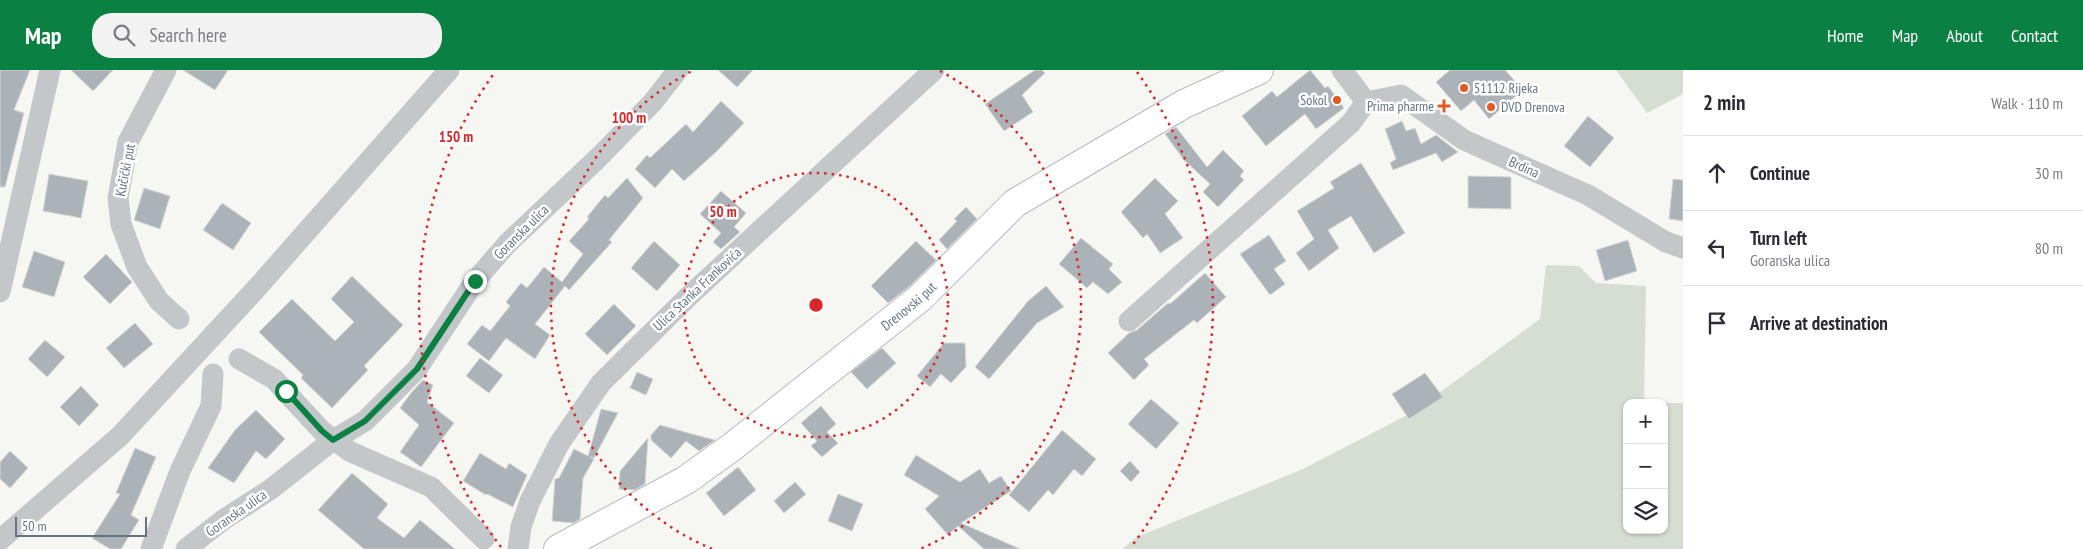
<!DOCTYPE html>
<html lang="en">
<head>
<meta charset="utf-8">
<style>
	body { margin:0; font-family:"PT Sans Narrow",sans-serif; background:#f2f2f3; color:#2b2b33 }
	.controls { position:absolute; right:15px; bottom:15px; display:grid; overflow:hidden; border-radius:10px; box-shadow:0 1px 4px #0004 }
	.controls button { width:45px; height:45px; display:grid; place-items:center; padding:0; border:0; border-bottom:1px solid #e1e1e2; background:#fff; color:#2b2b33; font:25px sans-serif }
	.scale { position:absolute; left:15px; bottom:12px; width:132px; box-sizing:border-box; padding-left:5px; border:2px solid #647483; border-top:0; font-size:14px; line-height:18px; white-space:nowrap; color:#647483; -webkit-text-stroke:4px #fff; paint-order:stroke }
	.stop { position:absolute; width:15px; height:15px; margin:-11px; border:4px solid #0b8043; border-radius:50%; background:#fff }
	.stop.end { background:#0b8043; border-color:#fff; box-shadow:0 1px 5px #0008 }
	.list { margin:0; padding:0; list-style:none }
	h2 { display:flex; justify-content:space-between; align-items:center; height:65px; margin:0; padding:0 20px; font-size:21px }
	h2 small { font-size:16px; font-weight:400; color:#7c7c81 }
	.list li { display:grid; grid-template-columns:32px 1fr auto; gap:15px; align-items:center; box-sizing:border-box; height:75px; padding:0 20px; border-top:1px solid #e1e1e2 }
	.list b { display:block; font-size:19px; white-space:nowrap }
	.list p { margin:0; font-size:16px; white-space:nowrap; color:#7c7c81 }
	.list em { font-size:16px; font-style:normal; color:#7c7c81 }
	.icon { flex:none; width:28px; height:28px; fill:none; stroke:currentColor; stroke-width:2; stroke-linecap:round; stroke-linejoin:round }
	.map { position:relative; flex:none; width:1683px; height:479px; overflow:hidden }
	header { display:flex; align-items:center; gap:30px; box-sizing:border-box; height:70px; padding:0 25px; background:#0b8043; color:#fff }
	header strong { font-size:24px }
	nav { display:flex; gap:28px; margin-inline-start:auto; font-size:18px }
	.search { width:350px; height:45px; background:#f2f2f3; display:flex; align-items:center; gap:12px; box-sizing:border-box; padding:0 18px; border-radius:20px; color:#7c7c81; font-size:19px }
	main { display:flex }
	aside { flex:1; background:#fff }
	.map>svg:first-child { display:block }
	.green { fill:#d6ddd3 }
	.building { fill:#abb2b8; stroke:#d7d7d5 }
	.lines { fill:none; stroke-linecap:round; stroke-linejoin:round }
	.major-casing { stroke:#b6babe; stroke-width:30 }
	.minor { stroke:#c3c7ca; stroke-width:21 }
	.major { stroke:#fff; stroke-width:28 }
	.route { stroke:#0b8043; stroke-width:6 }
	.ring { fill:none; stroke:#d62828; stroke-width:2.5; stroke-dasharray:2.5 5 }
	.poi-dot { fill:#e55822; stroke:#fff; stroke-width:2 }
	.labels { text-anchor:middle; stroke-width:5; stroke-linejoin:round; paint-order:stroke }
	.poi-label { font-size:14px; fill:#647483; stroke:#fff; text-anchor:start }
	.street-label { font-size:14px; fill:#647483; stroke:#fff }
	.centre { fill:#d62828; stroke:#fff; stroke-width:2.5 }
	.ring-label { font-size:15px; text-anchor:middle; font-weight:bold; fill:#d62828; stroke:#fff; stroke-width:5; stroke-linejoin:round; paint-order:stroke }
</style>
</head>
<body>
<header>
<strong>Map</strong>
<div class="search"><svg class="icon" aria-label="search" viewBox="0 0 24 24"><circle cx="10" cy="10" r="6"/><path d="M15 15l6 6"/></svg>Search here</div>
<nav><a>Home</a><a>Map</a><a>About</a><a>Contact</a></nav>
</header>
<main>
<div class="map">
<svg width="1683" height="479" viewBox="0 0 1683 479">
	<rect width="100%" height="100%" fill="#f6f6f2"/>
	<path class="green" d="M1616 0H1683V24L1647 43Z
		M1546 195 1579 196 1596 213 1646 216 1644 333H1627V460H1664V333H1683V479H1122L1137 467 1303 399 1413 342 1540 249Z"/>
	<path class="building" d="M0 0H30L14 40 24 43 5 117H0Z
		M71 0H113L93 21Z
		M183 0H228L215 20Z
		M718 0H753L737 17Z
		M1035 0H1042L1045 3 1022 25 1033 42 1004 61 985 34Z
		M1310 0 1325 18 1328 16 1344 38 1316 59 1305 44 1266 76 1242 46 1272 21 1277 27Z
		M1450 0H1505L1523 20 1489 49 1474 30 1461 41 1436 12Z
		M721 31 744 53 717 81 684 111 672 99 655 118 635 99 647 85 650 88 686 54 693 62Z
		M1588 46 1614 68 1590 97 1564 76Z
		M1402 51 1406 61 1415 58 1421 74 1436 65 1458 82 1442 92 1436 83 1393 100 1390 93 1396 89 1385 59Z
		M1176 57 1207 97 1223 80 1244 101 1240 106 1244 110 1218 137 1203 122 1210 114 1184 90 1165 64Z
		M1361 93 1405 163 1374 183 1351 146 1328 160 1339 178 1309 201 1296 183 1314 169 1297 141 1334 118 1330 112Z
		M49 104 88 111 81 148 43 141Z
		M1468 106 1511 107V139L1468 138Z
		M627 108 643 128 609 170 612 172 569 220 565 216 535 254 550 265 535 289 506 268 489 291 467 274 482 255 490 261 510 236 506 232 521 213 527 218 544 197 562 212 583 184 569 171 589 149 587 147 605 125 608 128Z
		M1155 108 1178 131 1165 144 1183 168 1160 183 1147 164 1143 168 1121 142Z
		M1673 109 1683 110V151L1669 149Z
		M144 118 170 126 160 159 134 150Z
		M721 121 746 143 734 157 740 162 721 179 713 172 721 163 700 144Z
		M222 133 251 153 233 180 203 160Z
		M966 137 977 149 947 179 939 170 957 151 954 149Z
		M1269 165 1286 191 1274 199 1285 214 1270 225 1240 184Z
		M1081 168 1113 194 1109 199 1122 212 1108 224 1093 212 1087 218 1059 194Z
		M1628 170 1637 201 1605 211 1596 180Z
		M654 171 680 195 657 221 631 198Z
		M916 171 936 190 910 216 888 233 871 216Z
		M34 181 65 192 54 227 22 217Z
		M106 184 132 212 110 234 83 207Z
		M1205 203 1226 227 1197 253 1194 250 1144 289 1149 295 1134 310 1108 283 1129 263 1137 260 1168 233 1170 234Z
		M352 206 403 255 364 296 368 300 332 338 301 308 303 305 259 262 292 229 335 271 354 252 331 229Z
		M1046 216 1064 237 1037 253 989 309 975 297 1028 231Z
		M614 234 636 256 607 285 585 264Z
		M135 253 153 274 124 298 106 278Z
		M45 270 65 287 47 307 28 289Z
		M944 273H965L966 297 951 313 941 304 930 317 917 306Z
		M882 278 896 293 867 319 851 302Z
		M480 288 503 305 489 323 466 306Z
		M637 302 653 309 646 325 630 318Z
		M1425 303 1443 327 1409 349 1392 324Z
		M423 310 433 315 427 332 454 353 421 397 400 382 419 355 400 338 411 323Z
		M81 316 99 335 79 356 60 337Z
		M1151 329 1179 353 1156 379 1128 354Z
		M821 336 836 354 827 362 838 373 822 387 811 376 817 371 801 353Z
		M601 339 618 343 594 388 590 387 594 389 583 408 580 449 574 453 552 451 555 409 559 408 574 379 588 386Z
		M256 340 285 369 266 389 256 381 234 413 208 398 235 360Z
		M660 355 692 364 715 370 699 381 686 371 671 388 651 370V365Z
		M1062 360 1096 389 1082 406 1074 399 1053 425 1048 420 1029 442 1009 425Z
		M648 368 645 414 635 420 619 419 620 401Z
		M135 378 156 387 131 445 139 450 121 479H110L92 468 120 424 116 423Z
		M10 381 28 398 10 418 0 409V392Z
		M480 383 506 399 509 393 527 405 513 437 487 424 486 425 463 411Z
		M916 385 960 412 980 399 989 413 1001 406 1011 421 961 453 1020 479H984L958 456 948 465 925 439 939 426 904 405Z
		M1130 391 1140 402 1131 412 1120 401Z
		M738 397 756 420 724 446 706 423Z
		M352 403 388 434 377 448 404 468 420 450 455 479H364L318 440Z
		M795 412 806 424 784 443 774 431Z
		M838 424 863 434 852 461 828 451Z"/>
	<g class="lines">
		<g class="major-casing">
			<g id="major">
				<path id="s1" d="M558 479 686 410 732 377 920 228 1015 133 1184 34 1259 0"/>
			</g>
		</g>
		<path class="minor" d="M166 0 128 72 118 128 121 154 137 197 159 231 179 249
			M1342 0 1366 32 1401 25 1464 70 1588 125 1666 172 1683 178
			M0 222 50 0
			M1129 251 1351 53 1366 32
			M239 289 274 309 322 361 351 382 431 417 484 469
			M0 470 120 366 255 220 449 0
			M151 479 180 401 211 336 213 304
			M186 479 223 450 271 419 333 370 365 351 417 299 475 211 507 174 598 88 652 33 678 0
			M518 479 521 457 530 431 559 374 601 313 688 227 934 0"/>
		<use href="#major" class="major"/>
	</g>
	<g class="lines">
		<path class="route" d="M286 321 322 361 333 370 365 351 417 299 475 211"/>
	</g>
	<g class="ring">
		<circle cx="816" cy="235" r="132"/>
		<path d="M712 479A265 265 0 0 1 692 1M940 1A265 265 0 0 1 920 479"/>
		<path d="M501 477A397 397 0 0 1 495 2M1137 2A397 397 0 0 1 1131 477"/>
	</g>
	<g class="poi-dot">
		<circle cx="1464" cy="18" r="5"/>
		<circle cx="1337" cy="30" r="5"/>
		<path d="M1441.5 28.5h5v5h5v5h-5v5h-5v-5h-5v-5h5z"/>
		<circle cx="1491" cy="37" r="5"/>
	</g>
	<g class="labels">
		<g class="poi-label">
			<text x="1474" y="23">51112 Rijeka</text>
			<text x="1327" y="35" text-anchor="end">Sokol</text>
			<text x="1434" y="41" text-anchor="end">Prima pharme</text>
			<text x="1501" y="42">DVD Drenova</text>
		</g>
		<g class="street-label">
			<text transform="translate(1524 97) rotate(24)" y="5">Brdina</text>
			<text transform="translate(125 100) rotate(-79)" y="5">Kučićki put</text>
			<text transform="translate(521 162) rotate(-45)" y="5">Goranska ulica</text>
			<text transform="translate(697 219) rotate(-43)" y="5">Ulica Stanka Frankovića</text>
			<text dy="5" stroke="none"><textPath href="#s1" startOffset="428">Drenovski put</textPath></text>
			<text transform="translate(236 443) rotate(-35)" y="5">Goranska ulica</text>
		</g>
	</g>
	<circle cx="816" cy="235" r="8" class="centre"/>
	<g class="ring-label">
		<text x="629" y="53">100 m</text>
		<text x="456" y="72">150 m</text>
		<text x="723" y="147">50 m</text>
	</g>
</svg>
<div class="controls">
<button>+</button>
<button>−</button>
<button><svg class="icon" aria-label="layers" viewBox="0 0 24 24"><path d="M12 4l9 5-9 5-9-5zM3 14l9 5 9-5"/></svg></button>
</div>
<div class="scale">50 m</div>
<div class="stop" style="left:286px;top:321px"></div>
<div class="stop end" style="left:475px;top:211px"></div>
</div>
<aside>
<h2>2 min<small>Walk · 110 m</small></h2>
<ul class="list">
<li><svg class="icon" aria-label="ahead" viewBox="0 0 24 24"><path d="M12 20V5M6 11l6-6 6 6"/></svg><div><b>Continue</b></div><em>30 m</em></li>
<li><svg class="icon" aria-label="left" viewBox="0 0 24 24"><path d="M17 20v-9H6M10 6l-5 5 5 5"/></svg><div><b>Turn left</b><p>Goranska ulica</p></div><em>80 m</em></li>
<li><svg class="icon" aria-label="arrive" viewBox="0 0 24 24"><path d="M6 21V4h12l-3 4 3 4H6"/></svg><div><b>Arrive at destination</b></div></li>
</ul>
</aside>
</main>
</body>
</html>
